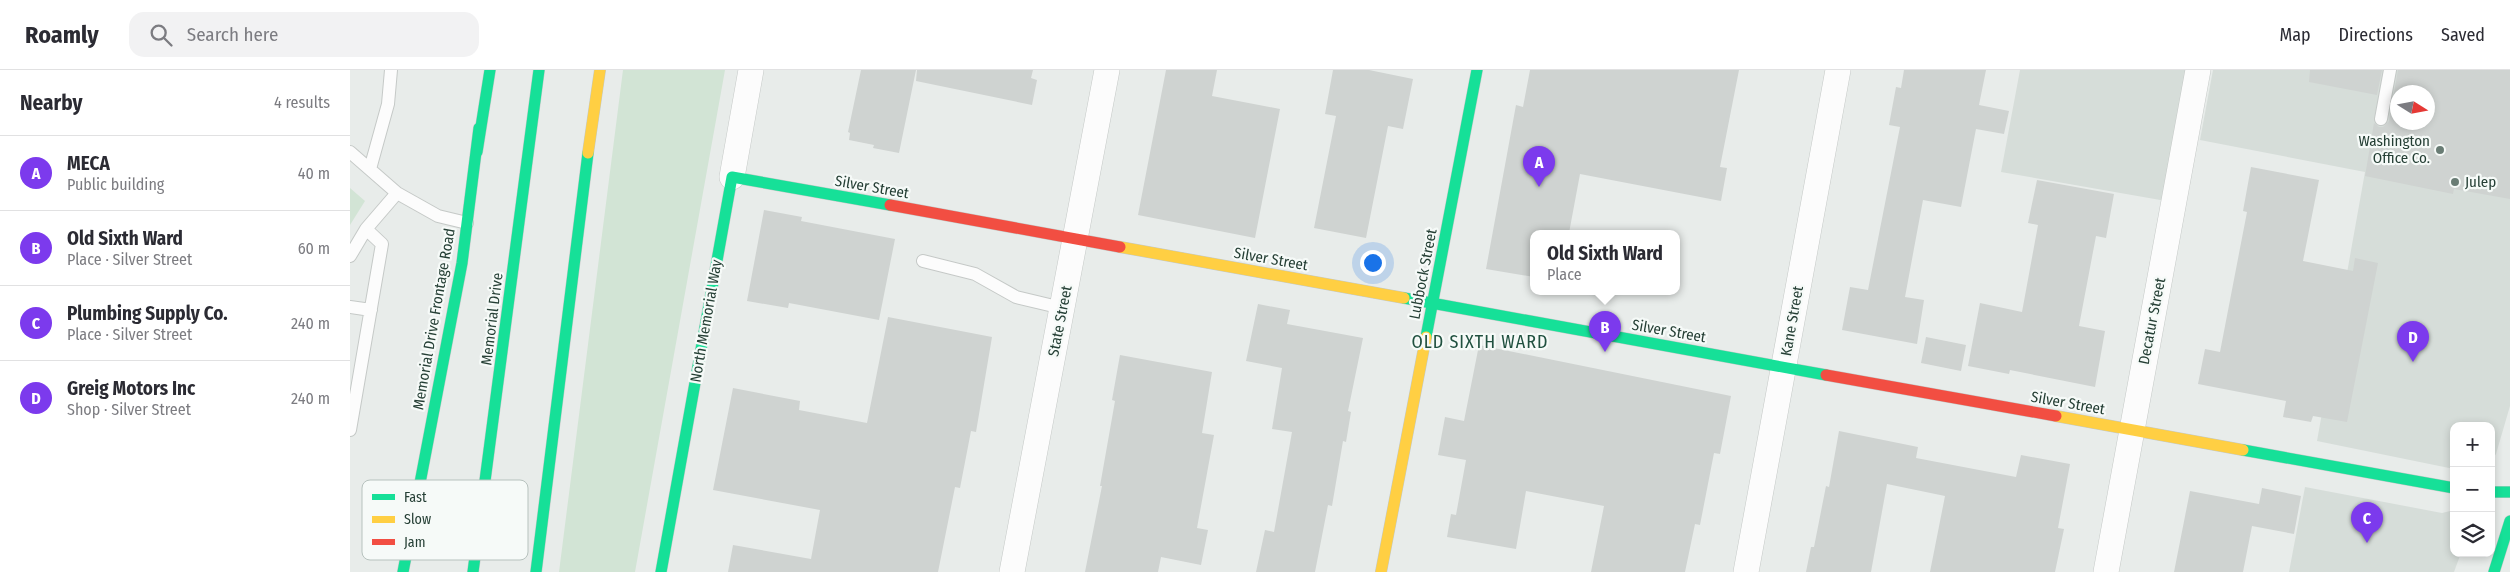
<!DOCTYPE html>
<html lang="en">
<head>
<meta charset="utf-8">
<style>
	body { margin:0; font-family:"Fira Sans Condensed",sans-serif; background:#f2f2f3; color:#2b2b33 }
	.controls { position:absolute; right:15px; bottom:15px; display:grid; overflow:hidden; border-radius:10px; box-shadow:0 2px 8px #0003 }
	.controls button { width:45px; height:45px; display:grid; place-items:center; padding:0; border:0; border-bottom:1px solid #e1e1e2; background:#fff; color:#2b2b33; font:25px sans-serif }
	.compass { position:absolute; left:2040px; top:15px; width:45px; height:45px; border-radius:50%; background:#fff; box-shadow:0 2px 8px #0003; rotate:101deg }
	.you { position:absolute; left:1022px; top:192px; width:18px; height:18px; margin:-12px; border:4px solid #fff; border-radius:50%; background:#1a73e8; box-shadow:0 0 0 8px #1a73e833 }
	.badge { display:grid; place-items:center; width:32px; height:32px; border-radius:50%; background:#7c3aed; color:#fff; font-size:16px; font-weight:700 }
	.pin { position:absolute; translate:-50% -41px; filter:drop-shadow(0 1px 2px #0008) }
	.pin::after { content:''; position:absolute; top:26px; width:18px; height:15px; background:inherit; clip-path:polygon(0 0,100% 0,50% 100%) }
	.popup { position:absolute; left:1180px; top:160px; width:150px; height:65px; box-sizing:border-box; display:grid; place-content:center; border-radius:10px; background:#fff; filter:drop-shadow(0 1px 4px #0005); font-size:16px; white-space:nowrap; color:#7c7c81 }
	.popup b { font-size:19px; color:#2b2b33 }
	.popup::after { content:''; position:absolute; left:50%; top:100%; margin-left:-10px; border:10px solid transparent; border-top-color:#fff }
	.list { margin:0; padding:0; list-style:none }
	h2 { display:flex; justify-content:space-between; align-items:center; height:65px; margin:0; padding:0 20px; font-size:21px }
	h2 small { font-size:16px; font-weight:400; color:#7c7c81 }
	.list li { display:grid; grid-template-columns:32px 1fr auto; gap:15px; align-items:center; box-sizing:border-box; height:75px; padding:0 20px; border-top:1px solid #e1e1e2 }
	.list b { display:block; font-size:19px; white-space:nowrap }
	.list p { margin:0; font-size:16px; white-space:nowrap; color:#7c7c81 }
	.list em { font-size:16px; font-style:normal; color:#7c7c81 }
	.icon { flex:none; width:28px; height:28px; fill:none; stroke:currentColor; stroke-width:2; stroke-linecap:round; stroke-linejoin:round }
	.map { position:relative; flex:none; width:2160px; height:502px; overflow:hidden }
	header { display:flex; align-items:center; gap:30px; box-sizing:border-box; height:70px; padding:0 25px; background:#fff; border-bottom:1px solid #e1e1e2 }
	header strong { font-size:24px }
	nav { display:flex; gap:28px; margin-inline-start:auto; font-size:18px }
	.search { width:350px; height:45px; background:#f2f2f3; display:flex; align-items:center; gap:12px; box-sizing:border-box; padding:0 18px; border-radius:15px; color:#7c7c81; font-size:19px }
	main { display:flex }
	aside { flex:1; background:#fff }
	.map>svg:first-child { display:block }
	.built { fill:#d6ddd9; fill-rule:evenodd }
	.green { fill:#d2e4d5 }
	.building { fill:#cfd3d1; fill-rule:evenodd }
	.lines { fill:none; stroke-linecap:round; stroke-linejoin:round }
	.lane-casing { stroke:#c5c9c7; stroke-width:14 }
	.street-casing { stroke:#c5c9c7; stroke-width:26 }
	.fast-casing { stroke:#c3c9c7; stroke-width:12 }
	.slow-casing { stroke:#c3c9c7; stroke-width:12 }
	.jam-casing { stroke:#c3c9c7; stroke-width:12 }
	.lane { stroke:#fcfcfc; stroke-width:12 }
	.street { stroke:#fcfcfc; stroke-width:25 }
	.fast { stroke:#16e098; stroke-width:11 }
	.slow { stroke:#ffcf43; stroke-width:11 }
	.jam { stroke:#f24e42; stroke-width:11 }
	.poi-dot { fill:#697c74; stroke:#f6faf8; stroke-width:2 }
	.labels { text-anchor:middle; stroke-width:4.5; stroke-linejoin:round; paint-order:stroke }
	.poi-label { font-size:15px; fill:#253f35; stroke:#f6faf8; text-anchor:end }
	.street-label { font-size:15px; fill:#253f35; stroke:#f6faf8 }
	.quarter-label { font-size:18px; letter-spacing:1px; fill:#215140; stroke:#f6faf8 }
	.key { fill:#f6faf8; stroke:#b7c2be; stroke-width:1 }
	.key-label { font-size:14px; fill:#253f35 }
</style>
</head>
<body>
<header>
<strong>Roamly</strong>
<div class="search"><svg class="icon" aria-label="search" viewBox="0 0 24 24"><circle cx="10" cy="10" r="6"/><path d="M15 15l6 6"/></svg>Search here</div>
<nav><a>Map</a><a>Directions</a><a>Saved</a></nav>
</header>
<main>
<aside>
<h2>Nearby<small>4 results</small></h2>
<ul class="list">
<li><span class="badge">A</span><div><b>MECA</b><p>Public building</p></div><em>40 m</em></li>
<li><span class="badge">B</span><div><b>Old Sixth Ward</b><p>Place · Silver Street</p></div><em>60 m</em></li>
<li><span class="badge">C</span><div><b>Plumbing Supply Co.</b><p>Place · Silver Street</p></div><em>240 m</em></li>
<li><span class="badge">D</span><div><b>Greig Motors Inc</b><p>Shop · Silver Street</p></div><em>240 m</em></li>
</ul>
</aside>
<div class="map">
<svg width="2160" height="502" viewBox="0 0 2160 502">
	<rect width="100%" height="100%" fill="#e8ecea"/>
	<path class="built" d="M1670 0H1839L1816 131 1651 102Z
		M1863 0H2160V336L2146 384 2141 391V356H2104V399L1967 371 2015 102 1850 70ZM2048 22H2078V52H2048Z
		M1955 417 2092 443 2104 440V483H2111L2104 502H1939Z"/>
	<path class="green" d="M273 0H375L285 502H209Z
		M0 118 15 131 0 155Z"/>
	<path class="building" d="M511 0H566L549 83 523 78 524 75 499 70 500 63 498 62Z
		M567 0H683L681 8 687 10 682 35 566 11Z
		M816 0H867L862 26 930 39 905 168 788 145Z
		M983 0H1019L1063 9 1053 59 1038 56 1016 168 964 158 986 46 975 44Z
		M1180 0H1389L1370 97 1377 98 1371 131 1230 104 1219 163H1184V207L1136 199 1166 35 1173 37Z
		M1554 0H1636L1629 35 1659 41 1654 64 1626 59 1611 137 1573 130 1555 227 1574 230 1567 274 1492 260 1500 217 1518 220 1550 57 1539 55 1546 17 1551 18Z
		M1960 0H2032L2027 25 1959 12Z
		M2048 0H2160V129L2104 119 2103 124 2015 106 2024 53 2029 57H2033L2039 51ZM2048 22H2078V52H2048Z
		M1901 97 1969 110 1953 191 2003 201 2005 188 2028 193 1997 352 1963 346 1961 352 1933 347 1936 331 1848 314 1855 279 1870 282 1897 142 1893 141Z
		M1687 110 1764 124 1756 168 1746 166 1729 256 1755 261 1745 317 1660 300 1659 304 1618 296 1630 233 1672 242 1688 155 1678 153Z
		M414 140 452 147 451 151 545 169 529 250 439 233 438 238 397 231Z
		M908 234 940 240 937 254 1013 268 998 341 1001 342 996 372 993 371 982 436 978 435 965 502H906L915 460 924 462 942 362 922 359 932 298 896 291Z
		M538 247 642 267 626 362 621 361 610 418 605 417 588 502H378L383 475 461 489 470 440 363 420 383 318 450 331 449 340 517 353Z
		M1576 267 1616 275 1611 301 1571 293Z
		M1129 275 1381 326 1370 384 1364 383 1350 455 1345 454 1335 502H1241L1254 436 1176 421 1166 479 1097 467 1101 444 1106 445 1116 390 1088 385 1095 347 1114 351Z
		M770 285 862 302 852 363 864 365 847 458 858 460 851 495 811 487 808 502H735L752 416H750L765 331 762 330Z
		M1489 361 1568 377 1566 388 1666 407 1671 385 1720 394 1708 458 1714 459 1705 502H1580L1595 426 1537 414 1521 502H1456L1461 477H1464L1476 416 1479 417Z
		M1912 418 1951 426 1944 464 1902 456 1893 502H1824L1840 421 1909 434Z"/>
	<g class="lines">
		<g class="lane-casing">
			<path id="lane" d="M2031 49 2040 0
				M0 82 47 123 88 146 117 153
				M20 99 38 34 41 0
				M0 186 16 159
				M573 191 625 204 666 227 712 238
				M0 237 21 240
				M0 360 32 174 16 159 47 123"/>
		</g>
		<g class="street-casing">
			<path id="street" d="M382 107 401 0
				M662 502 757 0
				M1396 502 1488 0
				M1756 502 1848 0"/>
		</g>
		<g class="fast-casing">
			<path id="fast" d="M127 82 140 0
				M1054 228 1476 305
				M1076 267 1127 0
				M1893 380 2104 418
				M2141 422H2160
				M53 502 112 193 129 58
				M123 502 189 0
				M186 502 238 83
				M311 502 382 107 540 135
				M2144 502 2160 451"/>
		</g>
		<g class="slow-casing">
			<path id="slow" d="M238 83 250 0
				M770 177 1054 228
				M1706 346 1893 380
				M1031 502 1076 267"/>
		</g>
		<g class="jam-casing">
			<path id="jam" d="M540 135 770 177
				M1476 305 1706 346"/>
		</g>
		<use href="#lane" class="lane"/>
		<use href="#street" class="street"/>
		<use href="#fast" class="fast"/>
		<use href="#slow" class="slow"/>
		<use href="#jam" class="jam"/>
	</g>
	<g class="poi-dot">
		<circle cx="2090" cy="80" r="5"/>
		<circle cx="2105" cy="112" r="5"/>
	</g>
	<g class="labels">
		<g class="poi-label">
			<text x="2080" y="76">Washington<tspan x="2080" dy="17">Office Co.</tspan></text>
			<text x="2115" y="117" text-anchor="start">Julep</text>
		</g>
		<g class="street-label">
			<text transform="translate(522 117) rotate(10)" y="5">Silver Street</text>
			<text transform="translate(921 189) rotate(10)" y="5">Silver Street</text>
			<text transform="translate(1073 204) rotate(-79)" y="5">Lubbock Street</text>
			<text transform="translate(84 249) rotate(-80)" y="5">Memorial Drive Frontage Road</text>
			<text transform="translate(142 249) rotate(-83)" y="5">Memorial Drive</text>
			<text transform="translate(356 251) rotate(-80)" y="5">North Memorial Way</text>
			<text transform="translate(710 251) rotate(-79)" y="5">State Street</text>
			<text transform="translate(1442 251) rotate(-80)" y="5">Kane Street</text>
			<text transform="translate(1802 251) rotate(-79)" y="5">Decatur Street</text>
			<text transform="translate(1319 261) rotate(10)" y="5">Silver Street</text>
			<text transform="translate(1718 333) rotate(10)" y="5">Silver Street</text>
		</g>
		<g class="quarter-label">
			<text x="1130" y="278">OLD SIXTH WARD</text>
		</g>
	</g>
	<rect x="12" y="410" width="166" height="80" rx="8" class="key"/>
	<rect x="22" y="424" width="23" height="6" fill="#16e098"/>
	<rect x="22" y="446" width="23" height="7" fill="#ffcf43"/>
	<rect x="22" y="469" width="23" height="6" fill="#f24e42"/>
	<g class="key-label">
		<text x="54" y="432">Fast</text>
		<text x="54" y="454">Slow</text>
		<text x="54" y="477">Jam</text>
	</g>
</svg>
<div class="controls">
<button>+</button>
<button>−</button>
<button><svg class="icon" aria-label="layers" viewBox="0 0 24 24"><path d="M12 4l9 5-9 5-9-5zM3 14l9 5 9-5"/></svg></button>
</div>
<svg class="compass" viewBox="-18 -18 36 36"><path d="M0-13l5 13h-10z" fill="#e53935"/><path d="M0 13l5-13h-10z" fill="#7c7c81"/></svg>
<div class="you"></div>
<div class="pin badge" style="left:1189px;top:117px">A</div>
<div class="pin badge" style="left:1255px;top:282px">B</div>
<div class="popup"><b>Old Sixth Ward</b>Place</div>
<div class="pin badge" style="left:2017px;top:473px">C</div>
<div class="pin badge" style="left:2063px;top:292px">D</div>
</div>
</main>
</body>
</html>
